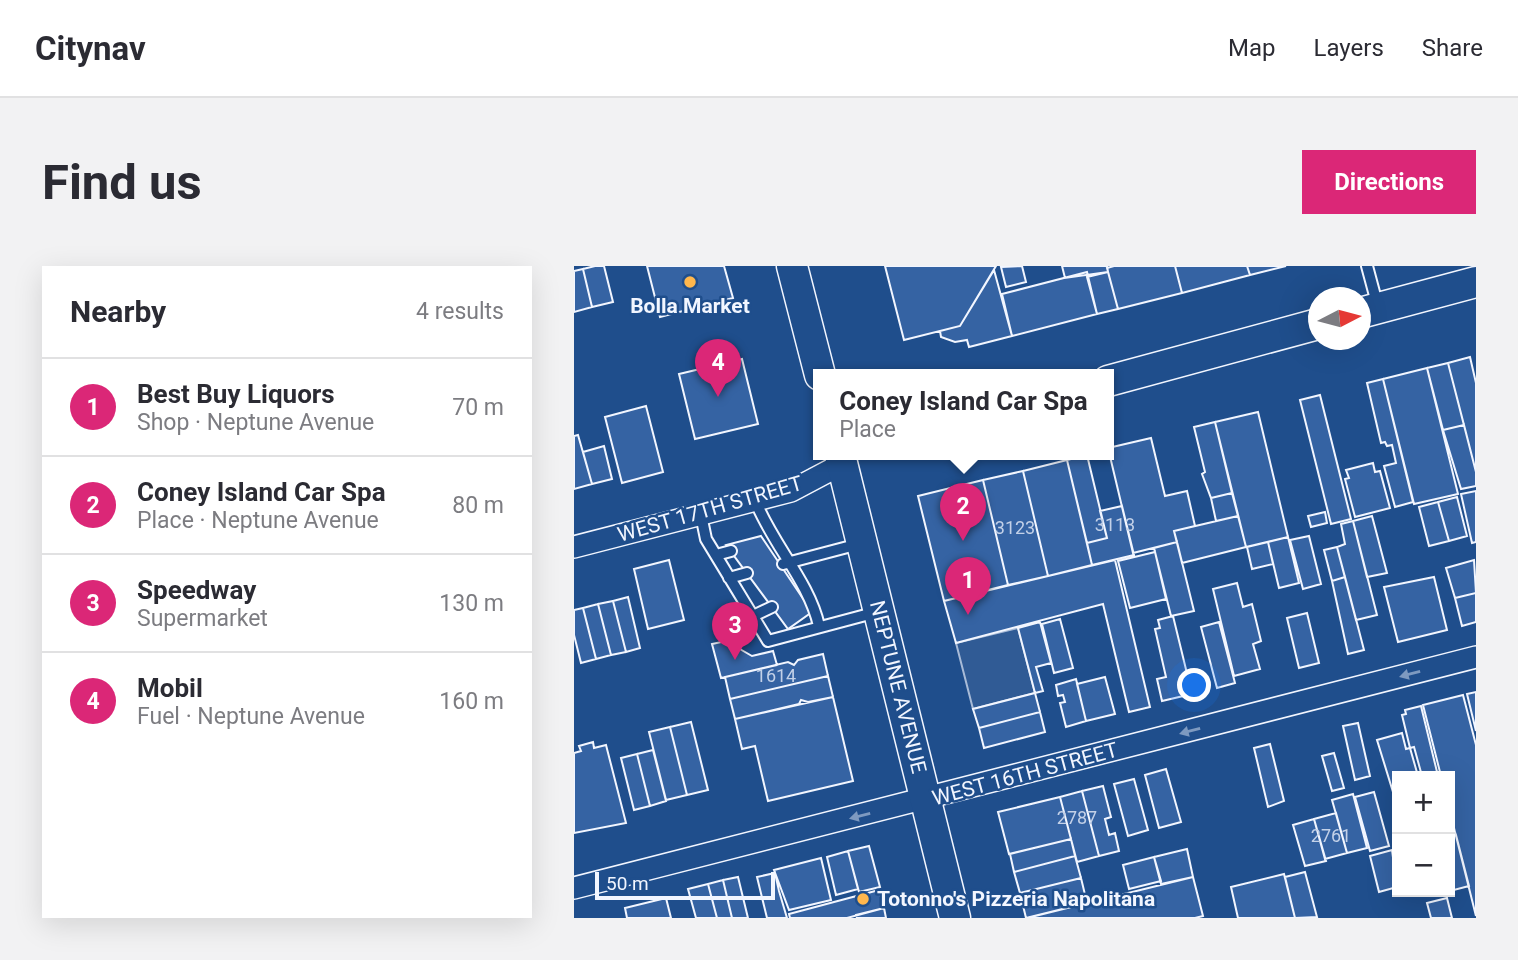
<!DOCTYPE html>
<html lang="en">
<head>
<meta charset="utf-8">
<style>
	body { margin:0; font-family:Roboto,sans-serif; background:#f2f2f3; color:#2b2b33 }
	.controls { position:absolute; right:21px; bottom:21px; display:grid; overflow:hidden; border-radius:0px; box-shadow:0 7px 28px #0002 }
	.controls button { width:63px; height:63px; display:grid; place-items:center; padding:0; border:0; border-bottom:2px solid #e1e1e2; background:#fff; color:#2b2b33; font:35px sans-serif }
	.compass { position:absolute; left:734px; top:21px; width:63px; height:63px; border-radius:50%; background:#fff; box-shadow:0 7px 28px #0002; rotate:84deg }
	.scale { position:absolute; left:21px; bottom:18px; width:180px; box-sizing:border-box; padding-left:7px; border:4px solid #f2f6ff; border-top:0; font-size:19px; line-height:24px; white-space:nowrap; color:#f2f6ff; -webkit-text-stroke:5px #1f4e8c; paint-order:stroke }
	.you { position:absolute; left:621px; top:420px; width:24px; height:24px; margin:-18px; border:5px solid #fff; border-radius:50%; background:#1a73e8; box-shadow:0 0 0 10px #1a73e833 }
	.badge { display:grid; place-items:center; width:46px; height:46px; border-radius:50%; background:#db2777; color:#fff; font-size:23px; font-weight:700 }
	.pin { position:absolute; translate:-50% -58px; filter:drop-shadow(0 2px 4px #0008) }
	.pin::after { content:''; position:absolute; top:37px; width:24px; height:21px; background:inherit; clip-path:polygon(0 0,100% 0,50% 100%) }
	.popup { position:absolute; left:239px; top:103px; width:301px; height:91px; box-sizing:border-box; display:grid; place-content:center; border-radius:0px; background:#fff; filter:drop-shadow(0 2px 5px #0005); font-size:23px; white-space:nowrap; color:#7c7c81 }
	.popup b { font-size:26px; color:#2b2b33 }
	.popup::after { content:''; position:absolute; left:50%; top:100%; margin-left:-14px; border:14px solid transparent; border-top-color:#fff }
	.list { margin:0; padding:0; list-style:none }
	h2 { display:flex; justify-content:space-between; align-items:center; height:91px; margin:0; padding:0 28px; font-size:30px }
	h2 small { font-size:23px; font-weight:400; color:#7c7c81 }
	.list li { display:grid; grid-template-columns:46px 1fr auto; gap:21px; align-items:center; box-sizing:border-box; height:98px; padding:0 28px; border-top:2px solid #e1e1e2 }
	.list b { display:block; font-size:26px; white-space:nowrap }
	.list p { margin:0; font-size:23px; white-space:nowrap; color:#7c7c81 }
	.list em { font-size:23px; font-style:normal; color:#7c7c81 }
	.map { position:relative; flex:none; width:902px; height:652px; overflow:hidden; border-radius:0px }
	header { display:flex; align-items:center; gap:42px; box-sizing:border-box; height:98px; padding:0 35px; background:#fff; border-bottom:2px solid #e1e1e2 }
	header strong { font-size:33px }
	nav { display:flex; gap:38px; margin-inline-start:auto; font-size:24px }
	.intro { display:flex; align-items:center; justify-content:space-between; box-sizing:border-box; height:168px; padding:0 42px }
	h1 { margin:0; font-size:49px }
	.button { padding:18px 32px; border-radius:0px; background:#db2777; color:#fff; font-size:24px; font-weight:700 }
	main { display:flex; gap:42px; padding:0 42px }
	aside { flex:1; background:#fff; border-radius:0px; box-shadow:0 7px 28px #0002 }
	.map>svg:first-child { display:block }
	.built { fill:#305b95; stroke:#a8bbd7; stroke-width:2 }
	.building { fill:#3563a3; stroke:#f2f6ff; stroke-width:2 }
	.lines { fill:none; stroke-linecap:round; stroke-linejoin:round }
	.lane-casing { stroke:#f2f6ff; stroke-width:14 }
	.street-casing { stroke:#f2f6ff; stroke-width:24 }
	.secondary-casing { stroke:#f2f6ff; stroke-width:33 }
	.lane { stroke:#1f4e8c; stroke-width:10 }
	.street { stroke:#1f4e8c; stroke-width:21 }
	.secondary { stroke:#1f4e8c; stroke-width:30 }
	.oneway { fill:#7e9ac0 }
	.poi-dot { fill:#ffb74d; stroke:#1f4e8c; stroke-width:2.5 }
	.labels { text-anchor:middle; stroke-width:5; stroke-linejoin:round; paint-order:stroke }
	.number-label { font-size:18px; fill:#c3d1e8 }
	.poi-label { font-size:21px; font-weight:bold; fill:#f2f6ff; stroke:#1f4e8c }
	.street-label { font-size:21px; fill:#f2f6ff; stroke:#1f4e8c }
</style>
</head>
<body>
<header>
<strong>Citynav</strong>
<nav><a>Map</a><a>Layers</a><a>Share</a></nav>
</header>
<div class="intro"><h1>Find us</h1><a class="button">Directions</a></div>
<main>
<aside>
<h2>Nearby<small>4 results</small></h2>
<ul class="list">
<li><span class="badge">1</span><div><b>Best Buy Liquors</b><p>Shop · Neptune Avenue</p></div><em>70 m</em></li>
<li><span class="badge">2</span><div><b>Coney Island Car Spa</b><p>Place · Neptune Avenue</p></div><em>80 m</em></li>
<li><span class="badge">3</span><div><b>Speedway</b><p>Supermarket</p></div><em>130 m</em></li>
<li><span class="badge">4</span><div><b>Mobil</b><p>Fuel · Neptune Avenue</p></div><em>160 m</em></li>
</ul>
</aside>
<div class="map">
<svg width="902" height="652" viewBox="0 0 902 652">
	<rect width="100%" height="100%" fill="#1f4e8c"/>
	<path class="built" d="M444 362 461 427 399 443 382 377Z"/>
	<path class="building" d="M21 0H30L39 36 18 41 9 3Z
		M73 0H150L159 32 86 51Z
		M311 0H422L386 60 330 74Z
		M448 0 452 16 432 21 427 1Z
		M488 0H533L534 6 491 12Z
		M540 0H601L608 27 544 43 533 2Z
		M601 0H673L676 9 608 27Z
		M673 0H712L676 9Z
		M9 3 18 41 0 46V5Z
		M420 4 438 70 395 81 393 74 381 76 367 71 366 65 386 60Z
		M513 6 523 48 438 70 428 28Z
		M534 6 544 43 523 48 513 11Z
		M896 91 902 117V206L874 97Z
		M168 93 184 158 121 173 105 108Z
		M874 97 890 159 869 164 853 102Z
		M853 102 884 228 840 238 809 113Z
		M809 113 839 236 821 241 810 200 822 197 818 179 813 180 811 176 807 177 793 117Z
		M746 129 777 253 757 258 726 134Z
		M72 140 89 206 48 217 31 151Z
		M684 146 714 271 672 281 641 156Z
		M641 156 658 227 637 232 628 208 631 206 620 161Z
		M890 159 902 206V220L887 223 869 164Z
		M4 169 18 218 0 223V170Z
		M577 172 591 230 613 225 621 260 600 265 603 276 559 287 534 182Z
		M30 180 38 213 18 218 9 186Z
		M513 189 533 272 513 277 493 194Z
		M493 194 518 299 474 310 449 205Z
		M799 197 801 206 806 205 816 242 781 251 771 213 775 212 772 204Z
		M449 205 474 310 434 319 409 214Z
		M409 214 434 319 370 335 344 230Z
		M902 225V276L898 277 887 228Z
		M658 227 664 250 642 255 637 232Z
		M883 231 893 270 875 275 864 236Z
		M864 236 875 275 855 280 845 241Z
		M548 240 560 289 518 299 513 277 533 272 526 245Z
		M751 246 753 257 737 261 734 250Z
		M664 250 672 281 608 297 600 265Z
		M798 250 813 307 793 311 779 255Z
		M779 255 803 349 782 354 763 281 771 278 767 258Z
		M187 270 238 346 214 363 152 279Z
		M735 270 747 318 729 323 716 274Z
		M714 271 725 317 705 322 694 276Z
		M603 276 620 345 597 350 580 282Z
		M694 276 699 298 678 303 673 281Z
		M763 281 771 311 758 315 750 284Z
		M581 286 592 333 556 342 544 295Z
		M95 294 110 354 74 363 60 303Z
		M541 294 576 441 555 446 529 338 382 377 370 335Z
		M900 294 902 327 881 332 872 302Z
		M771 311 790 384 774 388 758 315Z
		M860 311 873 364 824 376 810 321Z
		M663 317 669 341 678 338 687 375 679 378 686 403 660 410 639 323Z
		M902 327V356L888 360 881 332Z
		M54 331 66 382 52 386 39 335Z
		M39 335 52 386 37 389 24 338Z
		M24 338 37 389 22 393 9 342Z
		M9 342 22 393 7 397 0 369V344Z
		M733 347 745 397 725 402 713 352Z
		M599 350 618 428 588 435 583 413 592 411 581 363 586 362 584 354Z
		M486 353 499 402 480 407 468 358Z
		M466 356 477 397 462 401 469 425 461 427 444 362Z
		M645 356 661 417 643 422 627 361Z
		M152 375 178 390 199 385 203 399 147 412 138 378Z
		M249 388 254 410 156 433 151 411 214 396 220 399 224 394Z
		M254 410 259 431 234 436 227 434 225 438 161 453 156 433Z
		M531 411 541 448 512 455 503 418Z
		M502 413 512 455 492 461 486 437 491 436 489 429 484 430 482 419Z
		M902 426V465L893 428Z
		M461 427 466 446 405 462 399 443Z
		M889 429 902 479V650L876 546V510H867L849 439Z
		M259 431 279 515 194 535 181 480 168 483 161 453Z
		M847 440 864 510H848L840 481 836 482 828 449 832 448 831 444Z
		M466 446 471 466 410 482 405 462Z
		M117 456 134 524 113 529 96 461Z
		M784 457 796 510 781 514 769 460Z
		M96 461 113 529 92 534 75 466Z
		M828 467 832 483 836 482 844 510H823V539L803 474Z
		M19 476 20 482 32 479 52 557 0 567V487L7 485 5 480Z
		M696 478 710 535 694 541 680 482Z
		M79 484 92 535 76 540 63 488Z
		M760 487 770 522 758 525 748 490Z
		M63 488 76 540 60 544 47 492Z
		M592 503 607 556 585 562 571 509Z
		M560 513 574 564 554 570 540 518Z
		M529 520 537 551 531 553 535 569 541 567 545 585 525 590 508 525Z
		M508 525 525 590 503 596 486 531Z
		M800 526 815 580 796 585 781 531Z
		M779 528 793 582 773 587 758 534Z
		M486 531 497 573 435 588 424 546Z
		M762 547 773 587 751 593 740 553Z
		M740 553 752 595 731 600 719 559Z
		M882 569 895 620 876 625V571Z
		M497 573 501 590 440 606 436 588Z
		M295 580 306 621 285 626 274 585Z
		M613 583 619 611 587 618 580 591Z
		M818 584 823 621 805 626 796 590Z
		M274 585 284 623 262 629 253 591Z
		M501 590 507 612 446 627 440 606Z
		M580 591 587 615 555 623 549 599Z
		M247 592 257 634 215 644 200 604Z
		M731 606 743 651 721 652 711 611Z
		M201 607 205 625 213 652H193L183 611Z
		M710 608 721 652H664L657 621Z
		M164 611 174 652H158L149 614Z
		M619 611 629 650 621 652H453Z
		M507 612 513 637 452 652 446 627Z
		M149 614 158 652H143L134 618Z
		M134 618 143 652H122L114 623Z
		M305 624 310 642 273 652H216L215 648Z
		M92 632 97 652H53L51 642Z
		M873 632 878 652H857L853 637Z
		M310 642 312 652H283L282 649Z"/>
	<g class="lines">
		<g class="lane-casing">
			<path id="lane" d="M793 0 804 41
				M181 234C198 278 235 315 245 360
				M127 249 132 273 194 375 303 346
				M142 289 157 285
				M209 298 285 278
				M155 312 173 307
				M179 350 198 341"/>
		</g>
		<g class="street-casing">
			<path id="street" d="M0 281 217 225 268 198
				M0 622 902 391"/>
		</g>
		<g class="secondary-casing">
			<path id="secondary" d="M218 0 246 109
				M786 47 902 16
				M534 115 744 58
				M266 189 381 652"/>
		</g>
		<use href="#lane" class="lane"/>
		<use href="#street" class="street"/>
		<use href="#secondary" class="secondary"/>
	</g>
	<defs><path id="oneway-solid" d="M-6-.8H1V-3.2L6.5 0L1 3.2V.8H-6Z" transform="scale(1.75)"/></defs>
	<g class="oneway">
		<use href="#oneway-solid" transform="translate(836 408) rotate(165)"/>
		<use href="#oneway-solid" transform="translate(616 465) rotate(165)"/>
		<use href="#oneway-solid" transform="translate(286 550) rotate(166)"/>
	</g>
	<g class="poi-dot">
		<circle cx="116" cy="16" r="7"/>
		<circle cx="289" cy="633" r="7"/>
	</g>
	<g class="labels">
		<g class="number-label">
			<text x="541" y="265">3113</text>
			<text x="441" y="268">3123</text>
			<text x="202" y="416">1614</text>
			<text x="503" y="558">2787</text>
			<text x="757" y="576">2761</text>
		</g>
		<g class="poi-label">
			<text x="116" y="47">Bolla Market</text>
			<text x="303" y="640" text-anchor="start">Totonno's Pizzeria Napolitana</text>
		</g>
		<g class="street-label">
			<text transform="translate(136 243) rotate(-16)" y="7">WEST 17TH STREET</text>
			<text transform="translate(324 421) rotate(76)" y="7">NEPTUNE AVENUE</text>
			<text transform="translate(451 508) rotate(-15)" y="7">WEST 16TH STREET</text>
		</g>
	</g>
</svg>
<div class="controls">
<button>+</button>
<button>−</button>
</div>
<svg class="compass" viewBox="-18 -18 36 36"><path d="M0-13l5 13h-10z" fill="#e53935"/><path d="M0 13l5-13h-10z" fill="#7c7c81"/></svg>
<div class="scale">50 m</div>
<div class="you"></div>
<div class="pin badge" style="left:394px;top:349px">1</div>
<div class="pin badge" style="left:389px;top:275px">2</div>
<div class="popup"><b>Coney Island Car Spa</b>Place</div>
<div class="pin badge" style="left:161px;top:394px">3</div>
<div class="pin badge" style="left:144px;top:131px">4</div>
</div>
</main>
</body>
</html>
